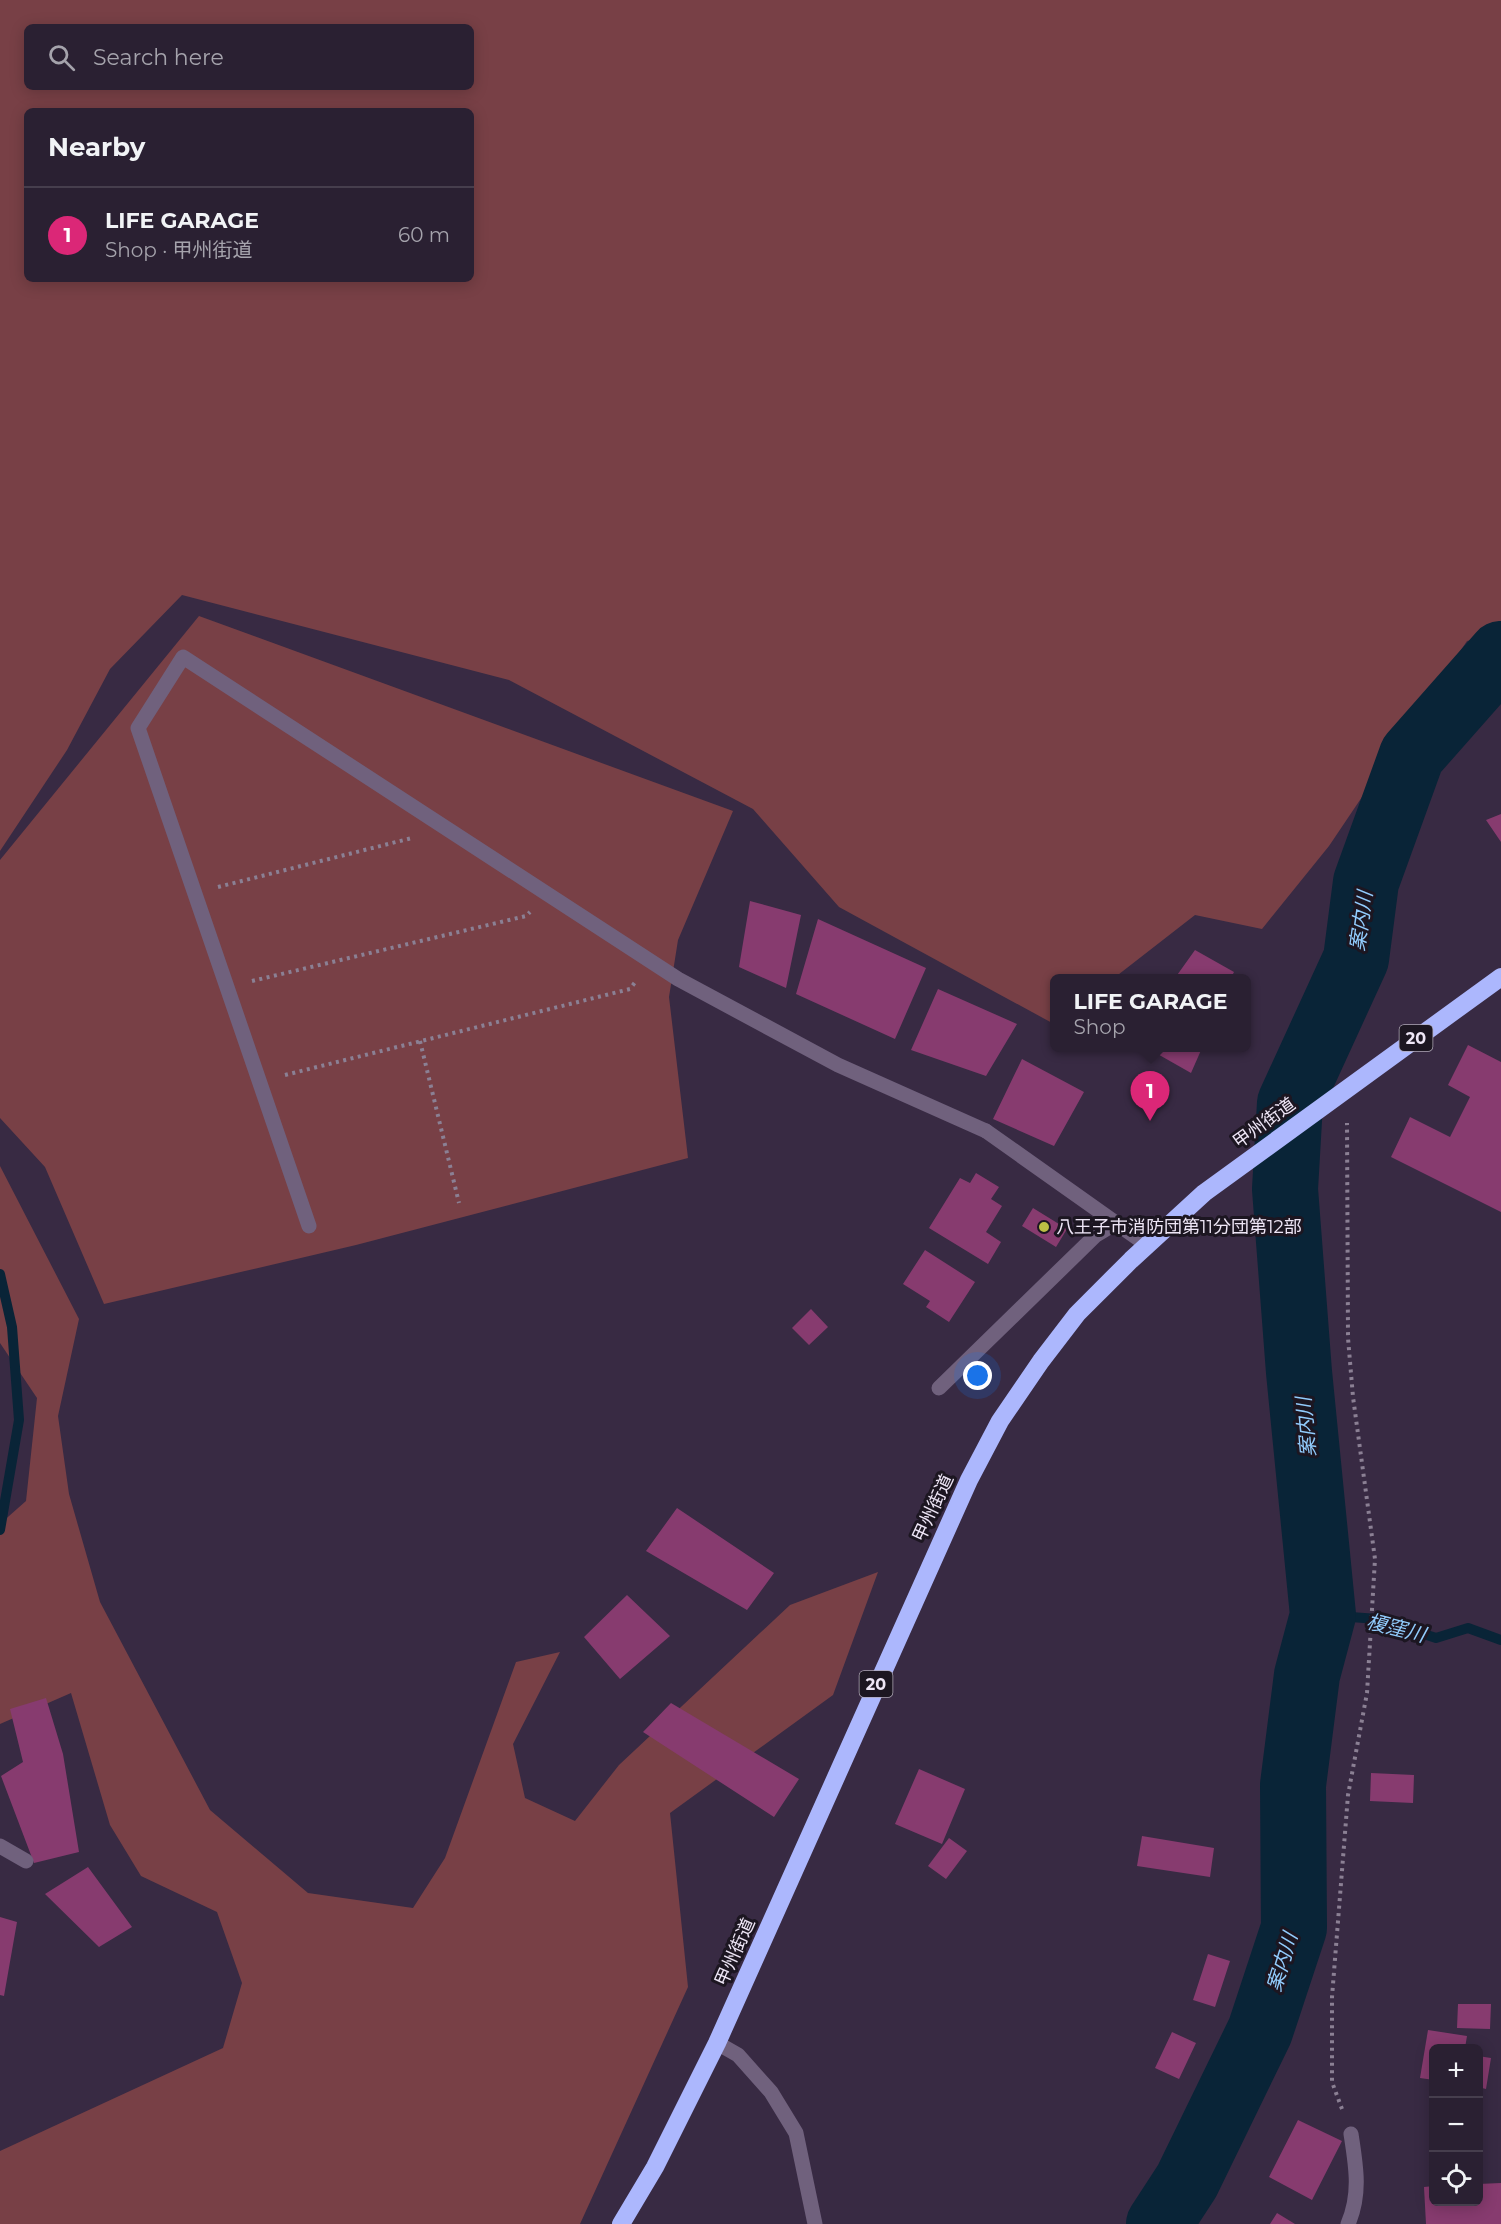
<!DOCTYPE html>
<html lang="en">
<head>
<meta charset="utf-8">
<style>
	body { margin:0; font-family:Montserrat,"Noto Sans JP",sans-serif; background:#362d3e; color:#f1f3f6 }
	.controls { position:absolute; right:18px; bottom:18px; display:grid; overflow:hidden; border-radius:9px; box-shadow:0 3px 15px #0003 }
	.controls button { width:54px; height:54px; display:grid; place-items:center; padding:0; border:0; border-bottom:2px solid #463e4d; background:#2a2032; color:#f1f3f6; font:30px sans-serif }
	.you { position:absolute; left:978px; top:1376px; width:21px; height:21px; margin:-15px; border:4px solid #fff; border-radius:50%; background:#1a73e8; box-shadow:0 0 0 9px #1a73e833 }
	.badge { display:grid; place-items:center; width:39px; height:39px; border-radius:50%; background:#db2777; color:#fff; font-size:20px; font-weight:700 }
	.pin { position:absolute; translate:-50% -50px; filter:drop-shadow(0 2px 3px #0008) }
	.pin::after { content:''; position:absolute; top:32px; width:21px; height:18px; background:inherit; clip-path:polygon(0 0,100% 0,50% 100%) }
	.popup { position:absolute; left:1050px; top:974px; width:201px; height:78px; box-sizing:border-box; display:grid; place-content:center; border-radius:9px; background:#2a2032; filter:drop-shadow(0 2px 4px #0005); font-size:20px; white-space:nowrap; color:#a5a3ac }
	.popup b { font-size:22px; color:#f1f3f6 }
	.popup::after { content:''; position:absolute; left:50%; top:100%; margin-left:-12px; border:12px solid transparent; border-top-color:#2a2032 }
	.list { margin:0; padding:0; list-style:none }
	h2 { display:flex; justify-content:space-between; align-items:center; height:78px; margin:0; padding:0 24px; font-size:26px }
	h2 small { font-size:20px; font-weight:400; color:#a5a3ac }
	.list li { display:grid; grid-template-columns:39px 1fr auto; gap:18px; align-items:center; box-sizing:border-box; height:96px; padding:0 24px; border-top:2px solid #463e4d }
	.list b { display:block; font-size:22px; white-space:nowrap }
	.list p { margin:0; font-size:20px; white-space:nowrap; color:#a5a3ac }
	.list em { font-size:20px; font-style:normal; color:#a5a3ac }
	.icon { flex:none; width:33px; height:33px; fill:none; stroke:currentColor; stroke-width:2; stroke-linecap:round; stroke-linejoin:round }
	.map { position:relative; flex:none; width:1501px; height:2224px; overflow:hidden }
	.search { position:absolute; background:#2a2032; box-shadow:0 3px 15px #0003; left:24px; top:24px; width:450px; height:66px; display:flex; align-items:center; gap:15px; box-sizing:border-box; padding:0 21px; border-radius:9px; color:#a5a3ac; font-size:22px }
	.panel { position:absolute; background:#2a2032; box-shadow:0 3px 15px #0003; left:24px; top:108px; width:450px; height:174px; border-radius:9px }
	.map>svg:first-child { display:block }
	.green { fill:#784046; fill-rule:evenodd }
	.lines { fill:none; stroke-linecap:round; stroke-linejoin:round }
	.stream { stroke:#092437; stroke-width:10 }
	.river { stroke:#092437; stroke-width:66 }
	.building { fill:#873b6f }
	.path { stroke:#8b8094; stroke-width:4; stroke-dasharray:3 4.5; stroke-linecap:butt }
	.lane { stroke:#70617d; stroke-width:15 }
	.street { stroke:#70617d; stroke-width:15 }
	.highway { stroke:#acb7fd; stroke-width:18 }
	.poi-dot { fill:#bcbf44; stroke:#1c1621; stroke-width:2 }
	.labels { text-anchor:middle; stroke-width:6; stroke-linejoin:round; paint-order:stroke }
	.shield { fill:#1c1621; stroke:#afa8b6; stroke-width:1.5 }
	.shield-label { font-size:16px; font-weight:bold; fill:#eee6f6 }
	.street-label { font-size:18px; fill:#eee6f6; stroke:#1c1621 }
	.poi-label { font-size:18px; fill:#eee6f6; stroke:#1c1621; text-anchor:start }
	.water-label { font-size:20px; font-style:italic; fill:#92ccfd; stroke:#1c1621 }
</style>
</head>
<body>
<div class="map">
<svg width="1501" height="2224" viewBox="0 0 1501 2224">
	<rect width="100%" height="100%" fill="#382a43"/>
	<path class="green" d="M0 0H1501V634L1467 641 1329 846 1262 929 1195 915 1114 978H1054V1024L839 907 753 809 509 680 182 595 110 669 67 750 0 851ZM27 27H471V87H27ZM27 111H471V279H27Z
		M199 616 733 811 678 940 669 997 688 1158 356 1245 104 1304 45 1167 0 1118V860Z
		M0 1166 79 1319 58 1416 69 1494 100 1602 210 1810 308 1893 413 1908 445 1858 516 1662 560 1652 513 1744 525 1798 575 1821 619 1765 790 1605 878 1572 833 1695 670 1813 688 1987 580 2224H0V2151L223 2048 242 1983 217 1912 141 1876 110 1825 71 1693 0 1724V1524L26 1501 37 1398 0 1343Z"/>
	<g class="lines">
		<path class="stream" d="M0 1274 12 1327 19 1420 0 1530
			M1323 1615 1378 1619 1436 1638 1468 1628 1501 1640"/>
		<path class="river" d="M1159 2224 1187 2181 1260 2031 1294 1928 1293 1785 1307 1675 1323 1615 1299 1372 1285 1189 1290 1103 1356 959 1366 882 1412 755 1501 654"/>
	</g>
	<path class="building" d="M1501 814V842L1486 820Z
		M750 901 801 915 786 988 739 967Z
		M818 919 926 968 895 1039 796 994Z
		M1195 950 1234 972 1231 978H1175Z
		M938 989 1017 1024 986 1076 911 1050Z
		M1468 1045 1501 1062V1212L1391 1157 1410 1117 1450 1137 1470 1097 1448 1085Z
		M1147 1048H1202L1191 1073Z
		M1022 1059 1084 1092 1054 1146 993 1119Z
		M976 1173 999 1187 991 1199 1002 1206 986 1232 1001 1242 988 1264 929 1228 960 1178 970 1183Z
		M1033 1208 1067 1229 1056 1247 1022 1226Z
		M925 1250 975 1282 949 1322 926 1307 930 1301 903 1284Z
		M811 1309 828 1327 809 1345 792 1328Z
		M677 1508 774 1573 747 1610 646 1551Z
		M627 1595 670 1636 620 1679 584 1637Z
		M46 1698 63 1754 79 1852 34 1863 1 1776 23 1762 10 1709Z
		M671 1703 799 1779 774 1817 643 1732Z
		M919 1769 965 1789 942 1844 895 1824Z
		M1371 1773 1414 1775 1413 1803 1370 1801Z
		M1142 1836 1214 1848 1210 1877 1137 1866Z
		M949 1838 967 1851 946 1879 928 1866Z
		M88 1867 132 1927 99 1947 45 1894Z
		M0 1917 17 1922 4 1996 0 1995Z
		M1208 1954 1230 1961 1215 2007 1193 2000Z
		M1458 2004H1491L1490 2029 1457 2028Z
		M1428 2030 1467 2036 1465 2048H1434V2080L1420 2078Z
		M1172 2032 1196 2043 1179 2079 1155 2068Z
		M1478 2056 1491 2058 1486 2089 1478 2087Z
		M1298 2120 1342 2141 1312 2200 1269 2177Z
		M1501 2183V2224H1426L1424 2187 1434 2186V2202H1478V2184Z
		M1277 2213 1295 2224H1270Z"/>
	<g class="lines">
		<path class="path" d="M218 887 412 838
			M252 981 526 916 530 912
			M420 1041 459 1203
			M285 1075 630 989 636 981
			M1342 2109 1332 2082V1997L1348 1795 1367 1693 1375 1559 1353 1397 1348 1338 1347 1123"/>
		<path class="lane" d="M309 1226 138 728 183 657 678 979 838 1065 986 1131"/>
		<path class="street" d="M986 1131 1147 1245
			M939 1388 1096 1235 1116 1223
			M0 1846 26 1861
			M717 2043 738 2055 771 2092 796 2133 815 2224
			M1348 2224C1361 2194 1356 2166 1351 2134"/>
		<path class="highway" d="M621 2224 655 2167 717 2043 969 1480 1000 1421 1041 1361 1077 1314 1131 1260 1204 1193 1501 977"/>
	</g>
	<circle class="poi-dot" cx="1044" cy="1227" r="6"/>
	<g class="labels">
		<g class="shield">
			<rect x="1399.5" y="1025" width="33" height="26" rx="4.5"/>
			<rect x="859.5" y="1671" width="33" height="26" rx="4.5"/>
		</g>
		<g class="shield-label">
			<text x="1416" y="1044">20</text>
			<text x="876" y="1690">20</text>
		</g>
		<g class="street-label">
			<text transform="translate(1264 1123) rotate(-36)" y="6">甲州街道</text>
			<text transform="translate(933 1508) rotate(-65)" y="6">甲州街道</text>
			<text transform="translate(735 1952) rotate(-66)" y="6">甲州街道</text>
		</g>
		<g class="poi-label">
			<text x="1056" y="1233">八王子市消防団第11分団第12部</text>
		</g>
		<g class="water-label">
			<text transform="translate(1361 921) rotate(-82)" y="7">案内川</text>
			<text transform="translate(1306 1427) rotate(-95)" y="7">案内川</text>
			<text transform="translate(1396 1628) rotate(14)" y="7">榎窪川</text>
			<text transform="translate(1282 1962) rotate(-73)" y="7">案内川</text>
		</g>
	</g>
</svg>
<div class="controls">
<button>+</button>
<button>−</button>
<button><svg class="icon" aria-label="locate" viewBox="0 0 24 24"><circle cx="12" cy="12" r="6"/><path d="M12 2v4M12 18v4M2 12h4M18 12h4"/></svg></button>
</div>
<div class="you"></div>
<div class="pin badge" style="left:1150px;top:1121px">1</div>
<div class="popup"><b>LIFE GARAGE</b>Shop</div>
<div class="search"><svg class="icon" aria-label="search" viewBox="0 0 24 24"><circle cx="10" cy="10" r="6"/><path d="M15 15l6 6"/></svg>Search here</div>
<section class="panel">
<h2>Nearby<small></small></h2>
<ul class="list">
<li><span class="badge">1</span><div><b>LIFE GARAGE</b><p>Shop · 甲州街道</p></div><em>60 m</em></li>
</ul>
</section>
</div>
</body>
</html>
